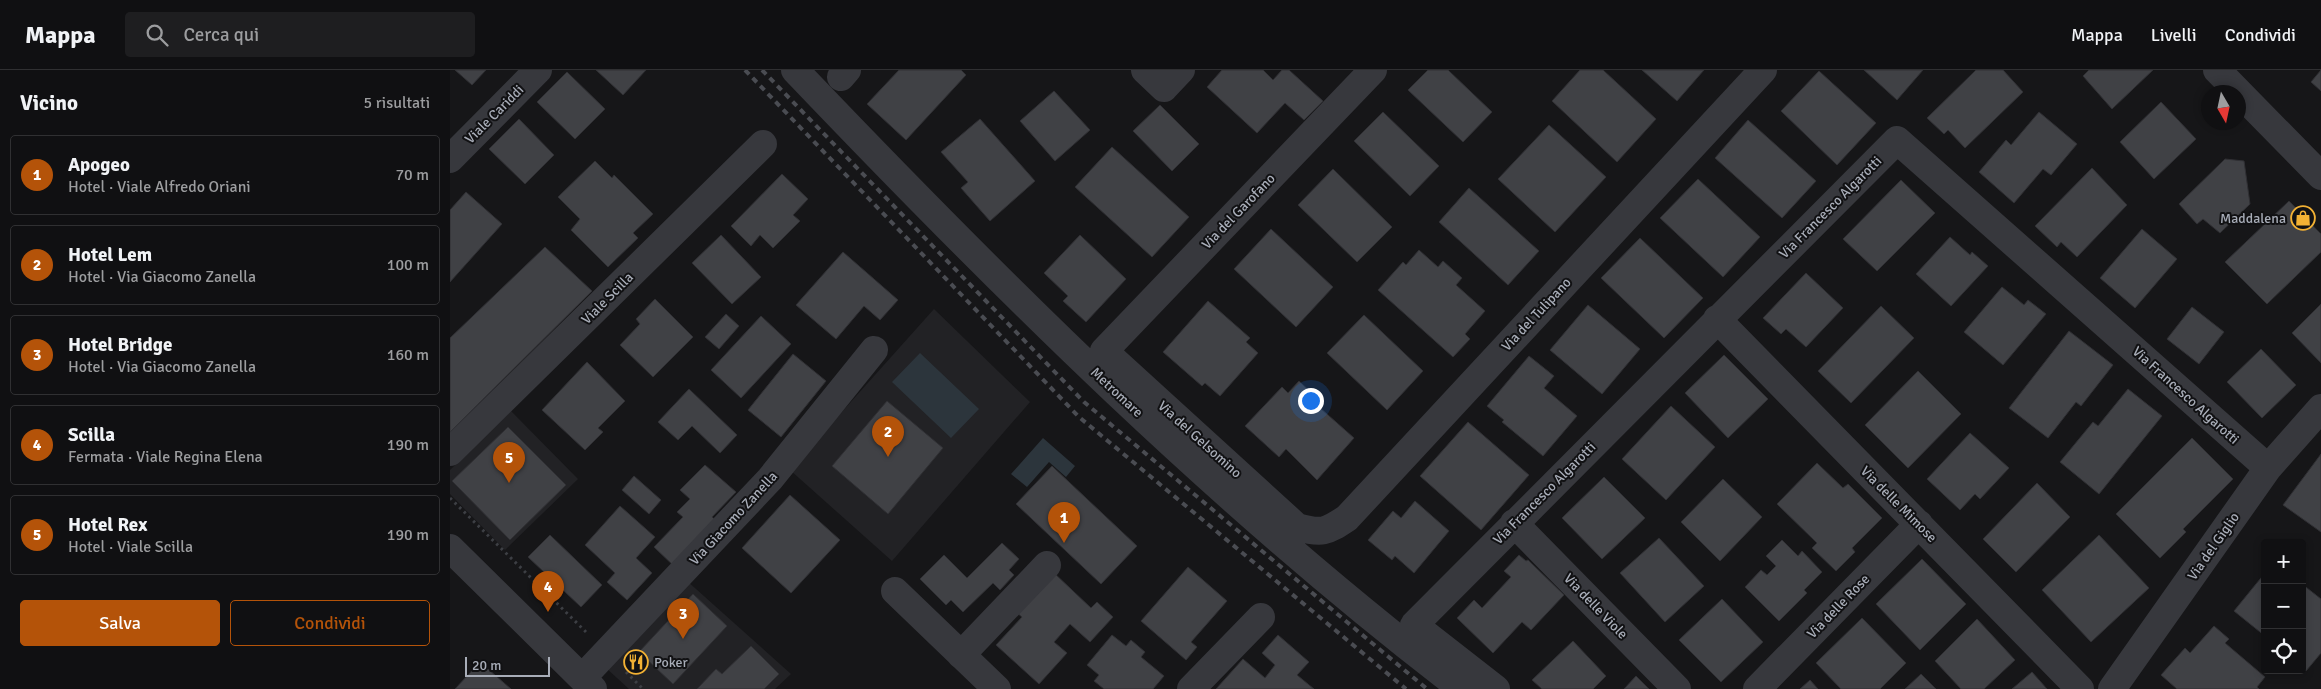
<!DOCTYPE html>
<html lang="it">
<head>
<meta charset="utf-8">
<style>
	body { margin:0; font-family:Signika,sans-serif; background:#1e1e20; color:#f1f3f6 }
	.controls { position:absolute; right:15px; bottom:15px; display:grid; overflow:hidden; border-radius:5px; box-shadow:0 2px 8px #0003 }
	.controls button { width:45px; height:45px; display:grid; place-items:center; padding:0; border:0; border-bottom:1px solid #303032; background:#101012; color:#f1f3f6; font:25px sans-serif }
	.compass { position:absolute; left:1751px; top:15px; width:45px; height:45px; border-radius:50%; background:#101012; box-shadow:0 2px 8px #0003; rotate:171deg }
	.scale { position:absolute; left:15px; bottom:12px; width:85px; box-sizing:border-box; padding-left:5px; border:2px solid #a8adb8; border-top:0; font-size:14px; line-height:18px; white-space:nowrap; color:#a8adb8; -webkit-text-stroke:4px #111113; paint-order:stroke }
	.you { position:absolute; left:860px; top:330px; width:18px; height:18px; margin:-12px; border:4px solid #fff; border-radius:50%; background:#1a73e8; box-shadow:0 0 0 8px #1a73e833 }
	.badge { display:grid; place-items:center; width:32px; height:32px; border-radius:50%; background:#b45309; color:#fff; font-size:16px; font-weight:700 }
	.pin { position:absolute; translate:-50% -41px; filter:drop-shadow(0 1px 2px #0008) }
	.pin::after { content:''; position:absolute; top:26px; width:18px; height:15px; background:inherit; clip-path:polygon(0 0,100% 0,50% 100%) }
	.list { margin:0; padding:0; list-style:none }
	h2 { display:flex; justify-content:space-between; align-items:center; height:65px; margin:0; padding:0 20px; font-size:21px }
	h2 small { font-size:16px; font-weight:400; color:#9c9d9f }
	.list li { display:grid; grid-template-columns:32px 1fr auto; gap:15px; align-items:center; box-sizing:border-box; height:80px; margin:0 10px 10px; padding:0 10px; border:1px solid #303032; border-radius:5px }
	.list b { display:block; font-size:19px; white-space:nowrap }
	.list p { margin:0; font-size:16px; white-space:nowrap; color:#9c9d9f }
	.list em { font-size:16px; font-style:normal; color:#9c9d9f }
	.actions { display:flex; gap:10px; padding:15px 20px }
	.actions a { flex:1; padding:11px 0; border:1px solid #b45309; border-radius:5px; text-align:center; font-size:18px; color:#b45309 }
	.actions .main { background:#b45309; color:#fff }
	.icon { flex:none; width:28px; height:28px; fill:none; stroke:currentColor; stroke-width:2; stroke-linecap:round; stroke-linejoin:round }
	.map { position:relative; flex:none; width:1871px; height:619px; overflow:hidden }
	header { display:flex; align-items:center; gap:30px; box-sizing:border-box; height:70px; padding:0 25px; background:#101012; border-bottom:1px solid #303032 }
	header strong { font-size:24px }
	nav { display:flex; gap:28px; margin-inline-start:auto; font-size:18px }
	.search { width:350px; height:45px; background:#1e1e20; display:flex; align-items:center; gap:12px; box-sizing:border-box; padding:0 18px; border-radius:5px; color:#9c9d9f; font-size:19px }
	main { display:flex }
	aside { flex:1; background:#101012 }
	.map>svg:first-child { display:block }
	.built { fill:#222225 }
	.water { fill:#2c353c }
	.building { fill:#404145; stroke:#303034 }
	.lines { fill:none; stroke-linecap:round; stroke-linejoin:round }
	.path { stroke:#3d3f44; stroke-width:3; stroke-dasharray:2.5 4; stroke-linecap:butt }
	.minor { stroke:#37383d; stroke-width:28 }
	.rail { stroke:#4a4c52; stroke-width:4; stroke-dasharray:6 5; stroke-linecap:butt }
	.labels { text-anchor:middle; stroke-width:4; stroke-linejoin:round; paint-order:stroke }
	.street-label { font-size:14px; fill:#a8adb8; stroke:#111113 }
	.poi-label { font-size:14px; fill:#a8adb8; stroke:#111113; text-anchor:end }
</style>
</head>
<body>
<header>
<strong>Mappa</strong>
<div class="search"><svg class="icon" aria-label="search" viewBox="0 0 24 24"><circle cx="10" cy="10" r="6"/><path d="M15 15l6 6"/></svg>Cerca qui</div>
<nav><a>Mappa</a><a>Livelli</a><a>Condividi</a></nav>
</header>
<main>
<aside>
<h2>Vicino<small>5 risultati</small></h2>
<ul class="list">
<li><span class="badge">1</span><div><b>Apogeo</b><p>Hotel · Viale Alfredo Oriani</p></div><em>70 m</em></li>
<li><span class="badge">2</span><div><b>Hotel Lem</b><p>Hotel · Via Giacomo Zanella</p></div><em>100 m</em></li>
<li><span class="badge">3</span><div><b>Hotel Bridge</b><p>Hotel · Via Giacomo Zanella</p></div><em>160 m</em></li>
<li><span class="badge">4</span><div><b>Scilla</b><p>Fermata · Viale Regina Elena</p></div><em>190 m</em></li>
<li><span class="badge">5</span><div><b>Hotel Rex</b><p>Hotel · Viale Scilla</p></div><em>190 m</em></li>
</ul>
<div class="actions"><a class="main">Salva</a><a>Condividi</a></div>
</aside>
<div class="map">
<svg width="1871" height="619" viewBox="0 0 1871 619">
	<rect width="100%" height="100%" fill="#161618"/>
	<path class="built" d="M484 239 580 332 442 491 340 400Z
		M61 341 128 409 55 480 0 424V400Z
		M236 510 341 604 325 619H179L155 597Z"/>
	<path class="water" d="M470 283 529 339 501 368 442 312Z
		M593 368 625 396 616 407 599 392 577 417 561 404Z"/>
	<path class="building" d="M5 0H36L22 15Z
		M146 0H196L173 25Z
		M449 0H511L516 5 456 70 417 34Z
		M772 0H813L823 10 832 0H839L873 31 854 50 835 33 807 63 757 17Z
		M978 0H998L1042 42 1013 72 958 20Z
		M1130 0H1153L1206 49 1167 92 1102 31Z
		M1192 0H1254L1227 31Z
		M1414 0H1473L1447 30Z
		M1526 0H1553L1573 22 1515 78 1498 60 1494 64 1477 48Z
		M1639 0H1703L1662 39 1633 6Z
		M1871 0V21L1861 12Z
		M1369 1 1426 53 1387 95 1331 41Z
		M117 2 155 39 125 69 87 32Z
		M604 21 640 60 605 91 570 51Z
		M1711 32 1746 69 1704 109 1670 72Z
		M710 35 749 74 722 101 683 61Z
		M933 42 989 96 960 126 904 71Z
		M1589 42 1627 74 1601 105 1593 99 1564 133 1529 102 1556 70 1561 75Z
		M69 49 104 85 75 114 39 79Z
		M530 49 585 111 540 151 511 118 518 112 491 82Z
		M1298 50 1366 111 1332 148 1265 88Z
		M1099 55 1156 107 1105 162 1048 109Z
		M662 77 739 147 702 187 625 117Z
		M1775 89 1794 91 1800 134 1770 163 1753 149 1747 154 1729 134Z
		M145 91 162 108 164 105 203 144 183 163 188 168 158 197 121 160 130 149 108 127Z
		M1642 98 1677 135 1627 187 1611 172 1607 177 1585 156Z
		M883 99 942 157 907 192 848 135Z
		M332 104 358 129 343 145 350 151 323 178 310 165 301 176 281 156Z
		M1248 109 1310 167 1273 207 1210 148Z
		M1451 110 1485 143 1427 201 1393 169Z
		M1019 118 1089 181 1058 215 989 152Z
		M16 122 52 154 0 212V140Z
		M1839 131 1871 164V182L1817 234 1775 192Z
		M821 159 883 217 846 257 784 199Z
		M1692 159 1727 189 1685 238 1650 208Z
		M271 165 311 207 282 234 242 193Z
		M630 165 676 209 636 252 613 231 618 226 594 203Z
		M1500 167 1520 185 1522 182 1538 196 1501 236 1466 204Z
		M1190 168 1253 228 1214 268 1151 208Z
		M95 177 142 221 0 362V268Z
		M969 180 988 197 993 191 1012 208 1006 215 1035 241 1015 264 1020 269 1003 287 928 220 953 192 956 195Z
		M393 182 448 230 430 250 414 236 386 269 346 235Z
		M1356 203 1393 238 1356 277 1336 259 1331 264 1313 248Z
		M1552 217 1574 235 1578 230 1596 244 1553 295 1514 262Z
		M205 229 243 267 203 307 170 275 190 254 186 249Z
		M758 231 800 268 796 272 808 283 770 326 755 313 752 316 713 282Z
		M1871 234V293L1842 263Z
		M1138 235 1190 279 1152 324 1100 280Z
		M1431 236 1464 268 1401 333 1368 301Z
		M1742 237 1774 262 1749 294 1717 269Z
		M276 244 289 256 269 279 255 267Z
		M914 245 973 301 937 340 877 283Z
		M311 246 341 274 291 328 261 300Z
		M1619 261 1663 295 1631 336 1626 332 1598 368 1559 338Z
		M1811 279 1846 315 1812 348 1777 312Z
		M343 284 376 311 331 367 298 340Z
		M1274 285 1318 329 1278 368 1235 323Z
		M1079 286 1104 306 1094 318 1127 346 1093 386 1052 352 1054 350 1037 336Z
		M137 292 175 331 148 358 153 362 135 380 92 340Z
		M1468 301 1511 344 1458 398 1415 355Z
		M849 311 872 333 869 337 904 368 867 410 836 379 829 387 795 356 832 317 838 323Z
		M239 319 287 365 270 383 242 356 228 370 208 352Z
		M1678 319 1712 346 1649 424 1610 392 1643 352 1648 356Z
		M437 331 493 378 438 444 382 396Z
		M1221 336 1265 377 1216 430 1172 389Z
		M1018 352 1079 405 1031 460 970 406Z
		M58 357 116 415 60 470 2 411Z
		M1520 363 1559 398 1530 429 1525 424 1510 440 1477 409Z
		M1742 368 1783 409 1733 459 1736 462 1710 488 1666 444Z
		M1871 384V462L1833 435Z
		M1367 393 1393 418 1398 414 1432 448 1402 478 1405 482 1386 501 1362 478 1367 473 1327 434Z
		M255 395 286 422 262 447 269 453 226 498 204 477 233 447 227 442 240 429 230 420Z
		M602 396 687 476 651 514 566 434Z
		M184 406 211 430 199 444 172 420Z
		M1154 407 1195 448 1152 489 1112 448Z
		M1273 409 1312 447 1270 491 1231 452Z
		M1587 413 1620 447 1566 502 1533 469Z
		M340 425 390 470 341 523 292 478Z
		M965 431 999 461 964 503 945 486 942 490 918 470 943 441 951 448Z
		M170 436 205 467 186 488 202 503 177 530 157 512 165 503 135 475Z
		M100 465 152 515 131 537 78 487Z
		M1649 465 1699 518 1641 572 1592 520Z
		M1209 468 1254 516 1215 552 1170 503Z
		M1332 470 1348 486 1352 481 1372 502 1354 520 1357 523 1329 551 1295 517 1311 500 1317 505 1326 496 1316 486Z
		M552 473 569 489 559 500 564 505 550 520 543 513 513 542 501 530 496 535 470 509 494 485 517 508Z
		M1069 485 1076 491 1078 490 1114 525 1081 560 1072 552 1043 583 1007 548 1024 530 1032 538 1061 507 1054 501Z
		M1472 489 1516 534 1470 580 1426 534Z
		M738 497 777 531 741 572 747 577 736 590 691 551Z
		M603 502 641 538 647 532 663 547 640 572 620 554 604 572 617 583 589 614 546 575 572 547 566 542Z
		M1815 503V566L1784 541Z
		M1852 514 1871 529V583L1856 601 1852 597Z
		M243 524 277 556 223 614 189 582Z
		M1272 529 1313 572 1271 612 1229 570Z
		M1412 548 1456 593 1430 619H1391L1366 593Z
		M1527 549 1565 590 1534 619H1511L1485 591Z
		M1764 556 1779 569 1775 573 1815 607 1807 617 1809 619H1727L1711 605 1735 578 1740 583Z
		M662 565 676 576 681 570 695 582 691 587 714 606 703 619H654L644 611 649 605 637 595Z
		M828 565 859 592 847 605 864 619H766L793 589 815 608 825 595 812 583Z
		M1123 571 1156 606 1143 619H1092L1082 610Z
		M301 576 329 604 314 619H247L266 599 272 604Z
		M30 592 61 619H5Z
		M1582 602 1597 619H1562Z
		M1471 604 1486 619H1455Z
		M1186 606 1199 619H1174Z
		M1360 610 1368 619H1350Z"/>
	<g class="lines">
		<path class="path" d="M0 428 136 562
			M176 602 193 619"/>
		<path class="minor" d="M345 0C555 220 770 434 1012 619
			M695 0 714 18 731 0
			M923 0 654 281 847 457C872 464 876 462 897 448L1313 0
			M1767 0 1871 106
			M391 7 397 0
			M0 89 88 0
			M1267 249 1630 619
			M0 382 313 74
			M1064 453 1227 619
			M0 478 143 619
			M445 521 547 619
			M511 585 597 495
			M132 608 320 409 424 280
			M741 619 811 547
			M1046 619 964 555 1447 70 1818 398
			M1307 619 1469 454
			M1662 619 1818 398 1871 338"/>
		<path class="rail" d="M295 0 629 347 956 619
			M312 0 634 332 977 619"/>
	</g>
	<defs>
		<g id="shop-ring" transform="scale(1.25)"><circle r="9.5" fill="#111113" stroke="#f2b134" stroke-width="1.5"/><path d="M-5-2.5h2.3a2.7 3.5 0 0 1 5.4 0H5L5.5 6h-11ZM-1.5-2.5h3a1.5 2.3 0 0 0-3 0Z" fill="#f2b134"/></g>
		<g id="restaurant-ring" transform="scale(1.25)"><circle r="9.5" fill="#111113" stroke="#f2b134" stroke-width="1.5"/><path d="M-5-6h1v4h1v-4h1v4h1v-4h1v5L-1.5 .5V6h-2V.5L-5-1ZM5-6V6H3V1.5H1.5Q1.5-4 5-6Z" fill="#f2b134"/></g>
	</defs>
	<g fill-rule="evenodd">
		<use href="#shop-ring" x="1853" y="148"/>
		<use href="#restaurant-ring" x="186" y="592"/>
	</g>
	<g class="labels">
		<g class="street-label">
			<text transform="translate(44 44) rotate(-45)" y="5">Viale Cariddi</text>
			<text transform="translate(1380 137) rotate(-45)" y="5">Via Francesco Algarotti</text>
			<text transform="translate(788 141) rotate(-46)" y="5">Via del Garofano</text>
			<text transform="translate(157 228) rotate(-45)" y="5">Viale Scilla</text>
			<text transform="translate(1086 244) rotate(-47)" y="5">Via del Tulipano</text>
			<text transform="translate(667 322) rotate(43)" y="5">Metromare</text>
			<text transform="translate(1736 325) rotate(42)" y="5">Via Francesco Algarotti</text>
			<text transform="translate(750 369) rotate(42)" y="5">Via del Gelsomino</text>
			<text transform="translate(1094 423) rotate(-45)" y="5">Via Francesco Algarotti</text>
			<text transform="translate(1449 434) rotate(45)" y="5">Via delle Mimose</text>
			<text transform="translate(283 448) rotate(-47)" y="5">Via Giacomo Zanella</text>
			<text transform="translate(1763 476) rotate(-55)" y="5">Via del Giglio</text>
			<text transform="translate(1146 536) rotate(46)" y="5">Via delle Viole</text>
			<text transform="translate(1388 536) rotate(-46)" y="5">Via delle Rose</text>
		</g>
		<g class="poi-label">
			<text x="1836" y="153">Maddalena</text>
			<text x="204" y="597" text-anchor="start">Poker</text>
		</g>
	</g>
</svg>
<div class="controls">
<button>+</button>
<button>−</button>
<button><svg class="icon" aria-label="locate" viewBox="0 0 24 24"><circle cx="12" cy="12" r="6"/><path d="M12 2v4M12 18v4M2 12h4M18 12h4"/></svg></button>
</div>
<svg class="compass" viewBox="-18 -18 36 36"><path d="M0-13l5 13h-10z" fill="#e53935"/><path d="M0 13l5-13h-10z" fill="#9c9d9f"/></svg>
<div class="scale">20 m</div>
<div class="you"></div>
<div class="pin badge" style="left:614px;top:473px">1</div>
<div class="pin badge" style="left:438px;top:387px">2</div>
<div class="pin badge" style="left:233px;top:569px">3</div>
<div class="pin badge" style="left:98px;top:542px">4</div>
<div class="pin badge" style="left:59px;top:413px">5</div>
</div>
</main>
</body>
</html>
